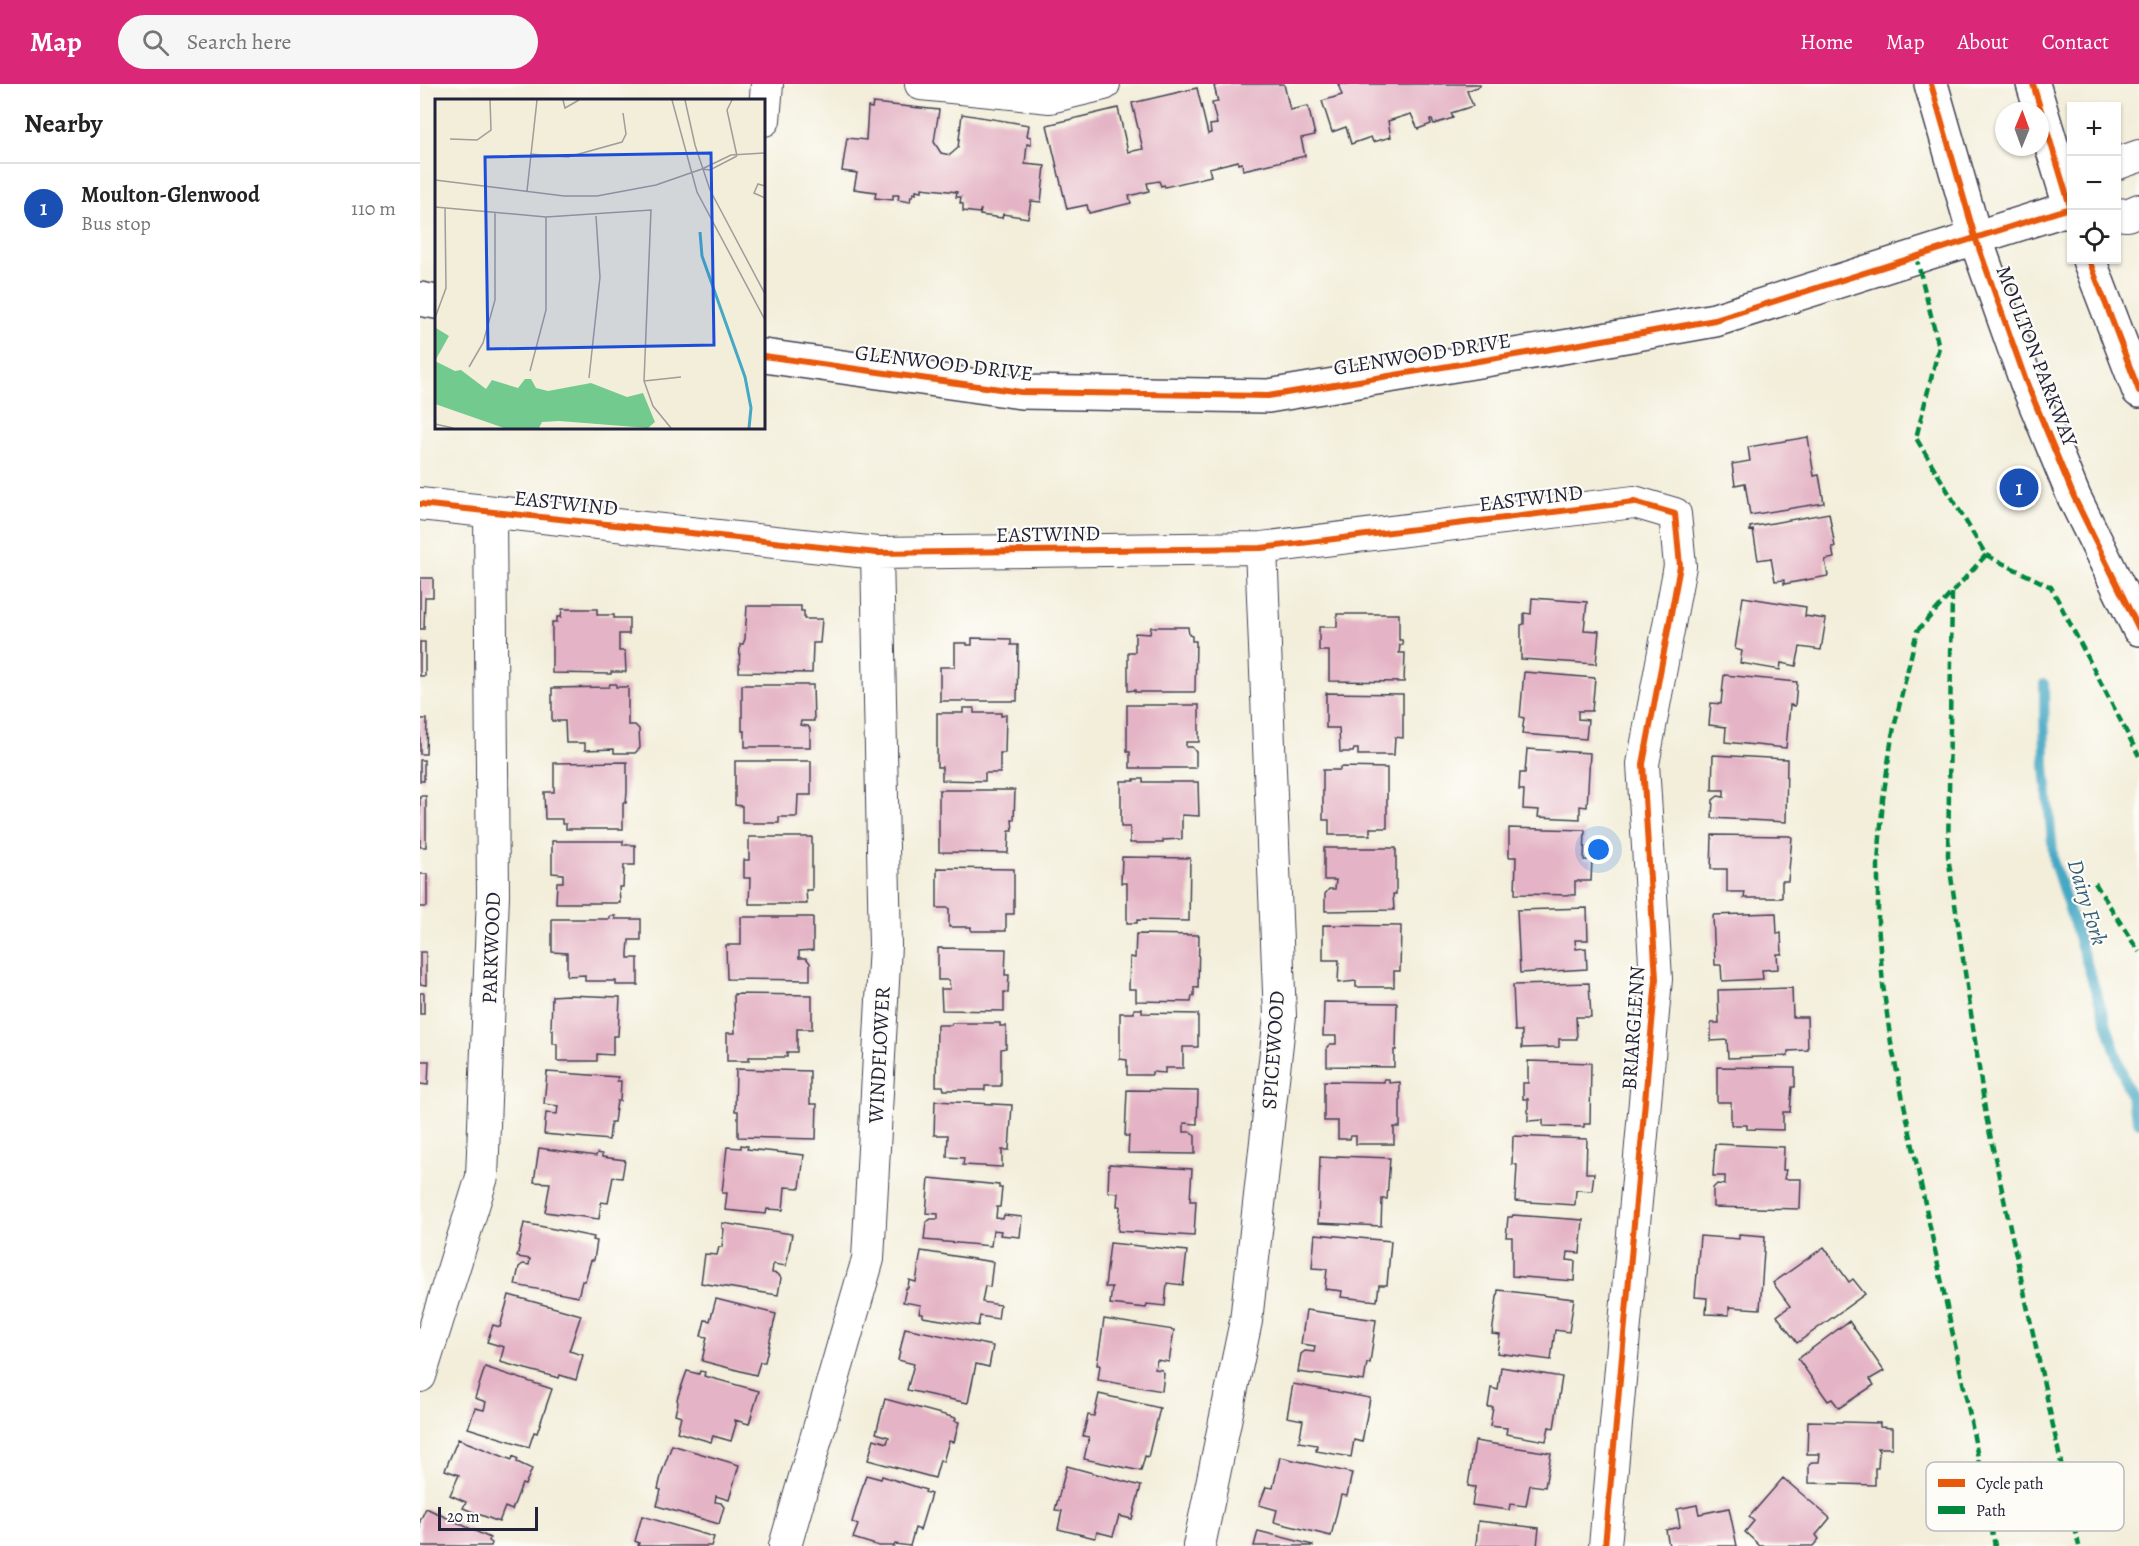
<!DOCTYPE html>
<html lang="en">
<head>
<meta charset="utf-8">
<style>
	body { margin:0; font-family:Alegreya,serif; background:#f6f6f6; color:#222 }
	.controls { position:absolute; right:18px; top:18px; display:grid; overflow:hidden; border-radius:0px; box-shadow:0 2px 4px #0004 }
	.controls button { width:54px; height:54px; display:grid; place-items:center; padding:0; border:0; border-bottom:2px solid #e0e0e0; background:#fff; color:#222; font:30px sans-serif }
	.compass { position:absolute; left:1575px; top:18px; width:54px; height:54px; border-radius:50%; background:#fff; box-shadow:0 2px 4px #0004; rotate:1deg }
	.scale { position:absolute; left:18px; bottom:15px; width:100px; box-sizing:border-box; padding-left:6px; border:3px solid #22223b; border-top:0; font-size:16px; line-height:21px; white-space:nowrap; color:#22223b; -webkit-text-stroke:4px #fdfcf7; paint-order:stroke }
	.you { position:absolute; left:1179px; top:766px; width:21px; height:21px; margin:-15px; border:4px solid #fff; border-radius:50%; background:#1a73e8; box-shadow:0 0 0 9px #1a73e833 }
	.badge { display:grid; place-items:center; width:39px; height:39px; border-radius:50%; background:#db2777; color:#fff; font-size:20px; font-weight:700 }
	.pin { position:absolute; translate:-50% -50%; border:3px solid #fff; box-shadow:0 2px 6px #0006 }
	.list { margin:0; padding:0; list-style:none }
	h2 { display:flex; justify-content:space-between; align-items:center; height:78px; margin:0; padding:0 24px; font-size:26px }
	h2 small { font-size:20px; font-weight:400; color:#767676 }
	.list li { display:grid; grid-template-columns:39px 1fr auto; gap:18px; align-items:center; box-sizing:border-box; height:90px; padding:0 24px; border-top:2px solid #e0e0e0 }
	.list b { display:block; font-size:22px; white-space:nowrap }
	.list p { margin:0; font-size:20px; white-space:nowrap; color:#767676 }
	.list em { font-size:20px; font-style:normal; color:#767676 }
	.icon { flex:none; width:33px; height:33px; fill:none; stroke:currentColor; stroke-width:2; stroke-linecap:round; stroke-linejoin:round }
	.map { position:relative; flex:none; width:1719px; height:1462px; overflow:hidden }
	header { display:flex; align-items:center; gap:36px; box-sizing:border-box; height:84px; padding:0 30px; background:#db2777; color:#fff }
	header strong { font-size:28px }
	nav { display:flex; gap:33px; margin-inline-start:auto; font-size:21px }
	.search { width:420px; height:54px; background:#f6f6f6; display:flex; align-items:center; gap:15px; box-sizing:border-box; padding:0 21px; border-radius:33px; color:#767676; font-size:22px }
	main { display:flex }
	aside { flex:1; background:#fff }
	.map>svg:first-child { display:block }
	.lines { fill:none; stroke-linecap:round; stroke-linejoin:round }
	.stream { stroke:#45a8c4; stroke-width:10 }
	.building { fill:#e4b3c5 }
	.street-casing { stroke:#414153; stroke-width:34 }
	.secondary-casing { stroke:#414153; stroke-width:36 }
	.primary-casing { stroke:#414153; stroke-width:36 }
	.street { stroke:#fff; stroke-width:32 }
	.secondary { stroke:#fff; stroke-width:33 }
	.primary { stroke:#fff; stroke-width:33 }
	.quiet { stroke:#00873e; stroke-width:4.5; stroke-dasharray:9 4.5; stroke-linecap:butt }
	.cycleway-casing { stroke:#fdfcf7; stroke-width:10 }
	.cycleway { stroke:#e8590c; stroke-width:6 }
	.labels { text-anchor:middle; stroke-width:4.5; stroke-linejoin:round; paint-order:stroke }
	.street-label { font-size:21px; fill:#22223b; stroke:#fdfcf7 }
	.water-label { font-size:22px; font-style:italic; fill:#325e79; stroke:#fdfcf7 }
	.inset-river { fill:none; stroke:#45a8c4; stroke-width:3 }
	.inset-road { fill:none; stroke:#9f9c9a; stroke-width:1.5 }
	.view { fill:#1d4ed8; fill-opacity:0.15; stroke:#1d4ed8; stroke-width:3 }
	.inset-edge { fill:none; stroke:#22223b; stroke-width:3 }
	.key { fill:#fdfcf7; stroke:#bbbbbf; stroke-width:1.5 }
	.key-label { font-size:16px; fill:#22223b }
</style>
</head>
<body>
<header>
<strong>Map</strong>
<div class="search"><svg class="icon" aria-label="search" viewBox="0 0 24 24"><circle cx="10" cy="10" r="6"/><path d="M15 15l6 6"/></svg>Search here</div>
<nav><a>Home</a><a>Map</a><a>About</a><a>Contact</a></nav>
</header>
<main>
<aside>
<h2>Nearby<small></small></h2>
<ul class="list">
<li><span class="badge" style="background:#1a4fb4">1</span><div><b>Moulton-Glenwood</b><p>Bus stop</p></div><em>110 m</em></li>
</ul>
</aside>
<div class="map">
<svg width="1719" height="1462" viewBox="0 0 1719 1462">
	<rect width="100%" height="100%" fill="#fdfcf7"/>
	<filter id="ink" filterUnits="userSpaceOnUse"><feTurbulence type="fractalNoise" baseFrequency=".0167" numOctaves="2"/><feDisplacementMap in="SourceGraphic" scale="12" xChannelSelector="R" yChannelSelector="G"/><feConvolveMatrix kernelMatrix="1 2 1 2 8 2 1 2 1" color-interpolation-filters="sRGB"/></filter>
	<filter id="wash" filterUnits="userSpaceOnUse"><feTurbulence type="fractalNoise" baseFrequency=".008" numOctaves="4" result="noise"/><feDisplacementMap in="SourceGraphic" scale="24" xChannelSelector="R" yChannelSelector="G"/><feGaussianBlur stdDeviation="1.35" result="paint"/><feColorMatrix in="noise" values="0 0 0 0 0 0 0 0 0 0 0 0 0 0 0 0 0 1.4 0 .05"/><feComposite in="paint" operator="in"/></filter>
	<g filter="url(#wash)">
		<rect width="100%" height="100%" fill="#f3eeda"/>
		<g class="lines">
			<path class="stream" d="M1624 600 1625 682 1634 779 1719 1039"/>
		</g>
		<g id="blocks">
			<path class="building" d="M801 0H864L870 26 888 22 895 51 881 54 885 72 823 86 822 79 818 80V77L789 84 791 92 745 103 744 101 741 102 739 97 727 99 729 107 709 112 711 119 669 129 667 121 647 125 627 41 698 24 708 68 723 65 712 19 777 4 788 50 791 49 790 41 797 40 792 19 798 18 794 2Z
				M918 0H1060V2L1047 7 1053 22 1031 29 1033 34 1014 40 1012 36H1010L1011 40 998 45 991 30 968 37 971 53 953 58 951 53 931 60 926 43 912 48 902 17 922 11Z
				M453 19 519 26 514 58 521 69 530 71 538 64 542 30 609 41 607 52 611 53V61L607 60 605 80 625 82 621 118 611 117 608 134 583 130 582 134 560 131 561 125 559 129 543 127V120L540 119 541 113H536L537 108 502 104V107L496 106V110L493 109V112H491L490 118 478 116 479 111H473V116L455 114 456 108 434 105 437 89 422 87 427 54 446 56 448 23 452 24Z
				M1388 353 1394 392 1399 391 1404 419 1330 431 1325 399 1315 401 1312 380 1330 377 1328 363Z
				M1409 429 1415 463H1412L1414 474 1405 476 1408 492 1364 500V496L1355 497 1351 474 1338 476 1333 446 1330 447V443Z
				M0 494H13V513H5L4 545H0Z
				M1323 513 1386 523 1385 532 1406 535 1401 566 1380 563 1376 582 1361 579 1360 586 1320 579 1322 567 1315 565Z
				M1112 514 1167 518 1164 546 1179 547 1176 580 1101 575V541L1104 540V529L1111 530Z
				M327 522H381V527H384V535H402L400 559H393L392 589 319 588 320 560H323L325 555Z
				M142 525H177V531H194V534H209V550H199V567H205L206 588H191V590L132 589V538H137V533H141Z
				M917 530H979V556H982L983 561H980L979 569H985L984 598 909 597V567H899V543H917Z
				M731 543H768L769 551 772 552V557H776L775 608H715V606L708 607V568H715V549L730 550Z
				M552 554 591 555V561H598L597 617H520V583H535V559H547V561H552Z
				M0 558H5V592H0Z
				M1104 588 1175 594 1172 627H1158V635L1168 636 1166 655 1102 650 1104 634 1100 633Z
				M1304 591 1377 598 1375 622 1370 621 1366 664 1305 658 1306 643 1289 641 1291 619 1301 620Z
				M190 600H196V603H208V641H215L219 645 220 664 215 669H194V665L165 666V659H146L145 637H132V604L189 603Z
				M322 601H393L394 637H381L380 641 388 642 390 645V663H325V647H322Z
				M906 609 983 610V654L975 653 974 671H938V665H934L933 668H920L919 644H906Z
				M707 621H779V658H766V663H772L776 668V684H710V668H707Z
				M543 624H554V629H581V632L586 631 585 669H580V689H565V697L522 696V683H517V629H543Z
				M0 635H7L6 670H0Z
				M1107 665 1170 669 1167 723 1160 722V735L1118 733 1119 726 1103 725 1104 706H1099L1100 689H1105Z
				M1293 671 1367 675 1366 738 1292 734 1293 716 1298 712 1304 713V706H1292Z
				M0 676H4V697H0Z
				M315 677H391V711H378L377 733H359V739H322V722L315 721Z
				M207 678V708L206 719H203V745H146V740H142V735H125L124 708H134V679Z
				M920 683 967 684V744H950V751H909V736H903V686H920Z
				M714 695H723V698H778L779 732 762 731V755L743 756V759H710V743H701V697H714Z
				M519 706H595L594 736H592L593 747H589L588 769 519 768Z
				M0 712H6V763H0Z
				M1089 744 1165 746 1164 776H1172L1171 797H1155V811L1095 810 1096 773H1089Z
				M1292 751 1369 752 1372 753 1368 797H1362V814H1324L1325 808H1307V785H1291Z
				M329 753H392V806H386L387 820H329L330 794H324V776H329Z
				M132 757H203V761H215V781H204L203 803H199L200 819H136L137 798H143V790L132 789Z
				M904 764H976V810H973L974 826 905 827V810L909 805H915L916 796H904Z
				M702 773 770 774 769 837 717 836V839H707V799H701Z
				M517 784 594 785V830H586V847H551V843H529V824H517Z
				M0 790H7V823H0Z
				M1167 824 1168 856H1155L1156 865 1166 864 1167 885 1100 889 1097 826Z
				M1356 829 1357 850 1361 849 1362 870H1357L1358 885 1342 886 1343 895 1302 897 1301 881H1295L1293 831Z
				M190 832H195V835H221V856H209L208 869V874H218V901H196V897H165V891L147 892V869L132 868V835H190Z
				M321 833H393V866L379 867V874H386L390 879V896L307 895 306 861H321Z
				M903 841 981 842 980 887H974V903H936V897L918 899 919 876H903Z
				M716 850 779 851 778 904 774 903V912H772L771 918 716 917V905H709L710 873 715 874Z
				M518 864 586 865 585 891H589L588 909 584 908V927L522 926 521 905H530L529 896H518Z
				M0 868H6V901L0 900Z
				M1169 899 1171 933H1156L1157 955H1139V963L1102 964V947H1095L1093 901Z
				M1372 904 1373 933H1387L1388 966 1368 967V972L1308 974 1307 956 1291 957V939H1299L1298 906Z
				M0 909H4V930H0Z
				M314 910 392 911V945H377V968H367V973H329V977H307V949H315Z
				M147 911 200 913 198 952H193V971L177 970V977H137V960H133V946H131L132 912Z
				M904 918 977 919 976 966H974V983L907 982V963L910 960H916V952H903Z
				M714 925H722V929L778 930V963H763V984H745V989L732 988V991H707V976L700 975V929H714Z
				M532 939H580V942H586V964L581 965V1002H565V1006H524L523 1002H516L517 941H531Z
				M0 977H9L8 1001 0 1000Z
				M1108 977 1171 979 1170 1040H1164V1043L1123 1042V1036L1108 1037V1015H1103V999H1108Z
				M1297 983 1375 984V1003H1372L1370 1028H1363V1046L1327 1045V1041H1311V1018H1297Z
				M316 985 390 987V1020H397L396 1055 318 1053V1027H315Z
				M127 988 198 993 197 997H201L200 1017H197L194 1038H191L189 1056 124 1050 126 1029 137 1030 138 1022 124 1020Z
				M964 995H969V999L980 998V1043H974V1060H936V1052H931L930 1055H918V1037H904V997L964 998Z
				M707 1006 778 1007 777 1040 764 1039V1048H771L775 1052V1070L708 1069 709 1052H705Z
				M515 1017 592 1021 589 1066H582V1083L543 1081 544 1074 527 1073 528 1051H514Z
				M1093 1052 1167 1055 1166 1089H1174L1172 1107 1156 1106 1155 1121 1095 1117 1097 1081 1092 1080Z
				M1295 1060 1364 1063 1363 1086H1366L1364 1095H1381L1380 1125 1293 1123V1104L1297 1100 1305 1101V1092H1293Z
				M321 1061 328 1062 327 1065 384 1071 380 1104 365 1103 363 1126 347 1125 346 1130 305 1126 307 1109H302L307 1063 321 1064Z
				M119 1064 176 1072 177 1069 182 1070V1073L205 1076 202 1094 193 1093 188 1119 181 1118 179 1135 125 1128 130 1099 114 1098Z
				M917 1072 970 1074 967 1115H962L961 1142 898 1139 900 1073 917 1074Z
				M689 1080 772 1085 770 1117H776L774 1152 698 1147 700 1122H697L698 1109 688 1108Z
				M509 1094 579 1101V1104H582L580 1123H577L576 1134 583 1135 584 1131 602 1133 600 1153 580 1151 581 1147 573 1146 571 1162 504 1156 506 1138 511 1135H518V1130L506 1129Z
				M1093 1131 1163 1136 1160 1169 1148 1168 1147 1176 1155 1177 1154 1197 1092 1192V1153H1086L1088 1133H1092Z
				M104 1139 174 1153 173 1156 177 1157 174 1176H171L165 1197H162L158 1213 95 1201 99 1183 103 1180 109 1181 110 1175 97 1173Z
				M302 1139 372 1150 366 1182 353 1180 352 1189 358 1190 361 1194 358 1211 281 1199 285 1170 297 1171 299 1163H302L304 1145 302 1144Z
				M895 1150 971 1157 967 1201H959L957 1217 921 1213 922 1207 905 1205 907 1185 892 1184Z
				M1319 1150 1345 1152 1340 1225 1309 1223V1231L1286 1230 1287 1214 1275 1213 1280 1152 1319 1155Z
				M690 1159 767 1167 763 1201 747 1199 745 1222 727 1220 726 1224 690 1220 692 1203H685Z
				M1404 1163 1429 1198 1433 1195 1445 1210 1377 1259 1357 1232 1370 1222 1353 1199Z
				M501 1167 573 1178 570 1203 565 1202 562 1218 580 1221 578 1235 560 1232 558 1242 503 1233V1230L499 1229 501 1221 483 1218 486 1204H488L489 1196 496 1198Z
				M1078 1206 1154 1215 1149 1248 1135 1246 1131 1276 1077 1269 1080 1251 1072 1250Z
				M89 1211 161 1231 149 1267 163 1271 156 1296 140 1291 139 1294 80 1278 84 1263 67 1258 73 1241 80 1243Z
				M296 1215 356 1230 345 1278H340L336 1291 282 1277 287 1253 281 1252 285 1236 290 1237Z
				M886 1226 956 1236 950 1279H947L944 1297 878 1288 881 1270 885 1267 894 1268 895 1262 881 1260Z
				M684 1235 754 1246 749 1278 737 1276 735 1285 742 1286 744 1290 742 1307 678 1296 680 1281H677Z
				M1429 1237 1464 1287 1450 1295 1454 1301 1419 1324 1412 1315 1408 1317 1378 1275Z
				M485 1244 573 1262 569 1283 556 1280 548 1319 487 1306 494 1280 478 1276Z
				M65 1283 132 1305 117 1349 114 1348 109 1363 48 1344 55 1324 64 1326 66 1318 55 1314Z
				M1081 1283 1142 1293 1134 1344 1129 1343 1126 1357 1086 1350 1087 1344 1070 1342 1073 1323H1068L1071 1304 1078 1306Z
				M267 1287 279 1290 280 1287 285 1288 284 1292 339 1307 329 1340 315 1336 316 1340 311 1357 293 1352 291 1358 257 1348 261 1332 255 1330 258 1319 257 1315Z
				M873 1300 950 1314 942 1358 934 1356 931 1373 896 1367 897 1361 879 1358 883 1336 867 1333Z
				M679 1310 740 1324 728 1373 725 1372 721 1387 664 1375 669 1353 663 1352 668 1331 674 1332Z
				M465 1315 536 1334 535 1337 539 1338 534 1358 529 1357 523 1378 520 1376 515 1394 448 1376 454 1355 467 1359 469 1353 456 1349Z
				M1388 1337 1460 1339V1343L1472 1344V1364H1457L1459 1367 1458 1384H1455V1401L1389 1399V1381L1393 1378H1399L1400 1370H1387Z
				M38 1355 92 1376 93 1372 98 1375 97 1378 112 1385 105 1401 102 1400 92 1426 85 1423 79 1438 43 1424 46 1418 30 1411 39 1391 25 1386Z
				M1055 1357 1131 1369 1125 1403 1110 1401 1106 1422 1090 1420 1089 1426 1052 1421 1055 1403 1048 1402Z
				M252 1361 319 1381 309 1416 296 1412 295 1418 301 1419 304 1423 299 1440 237 1422 241 1406 238 1405 242 1388Z
				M860 1373 932 1389 927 1412 921 1411 911 1452 854 1438 857 1426 839 1421 846 1403 853 1404Z
				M647 1382 721 1402 712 1435 699 1432 693 1452 677 1448 675 1454 638 1445 642 1427 635 1426Z
				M446 1391 461 1395 462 1392 506 1406 505 1408 511 1410 500 1446 495 1444 490 1462 475 1460 474 1462H459L433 1454 438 1441 432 1438Z
				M1363 1394 1410 1434 1396 1451 1399 1455 1393 1462H1340L1325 1448 1334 1437 1329 1433Z
				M1277 1421 1279 1430 1309 1424 1317 1462H1249L1246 1446 1260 1443 1257 1425Z
				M6 1424 70 1454 69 1457 72 1459 71 1462H2L0 1460V1437Z
				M222 1432 294 1453 291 1462H218L219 1459 215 1457Z
				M1058 1437 1119 1444 1117 1462H1056Z
				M838 1447 893 1461V1462H834Z"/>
		</g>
	</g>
	<g filter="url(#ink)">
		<use href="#blocks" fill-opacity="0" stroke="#414153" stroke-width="1.5"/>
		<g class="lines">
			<g class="street-casing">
				<path id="street" d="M501 0 630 13 684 0
					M344 36 347 0
					M1696 80 1719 72
					M1696 130 1707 131 1719 126
					M0 420 457 469 841 464 1214 418 1255 430 1260 482 1223 680 1236 895 1185 1462
					M0 1292 62 1093 73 811 70 428
					M365 1462 448 1175 465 861 457 469
					M779 1462 826 1237 860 932 841 464"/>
			</g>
			<g class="secondary-casing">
				<path id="secondary" d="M0 215 16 218
					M344 272 601 308 848 312 1155 261 1295 236 1650 124"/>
			</g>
			<g class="primary-casing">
				<path id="primary" d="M1511 0 1555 153 1606 297 1654 413 1719 545
					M1613 0 1652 129
					M1669 176 1719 307"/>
			</g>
			<use href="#street" class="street"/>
			<use href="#secondary" class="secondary"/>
			<use href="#primary" class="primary"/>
			<path class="quiet" d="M1496 172 1519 263 1496 354 1566 471 1631 503 1719 672
				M1566 471 1497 547 1472 652 1463 715 1458 779V840L1463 901 1471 959 1549 1327 1575 1462
				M1532 509 1528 772 1566 1032 1659 1462
				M1675 799 1719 868"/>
			<g class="cycleway-casing">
				<path id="cycleway" d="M1511 0 1555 153 1606 297 1654 413 1719 545
					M1613 0 1652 129
					M1669 176 1719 307
					M344 272 601 308 848 312 1155 261 1295 236 1650 124
					M0 420 457 469 841 464 1214 418 1255 430 1260 482 1223 680 1236 895 1185 1462"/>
			</g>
			<use href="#cycleway" class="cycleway"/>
		</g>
	</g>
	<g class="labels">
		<g class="street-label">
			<text transform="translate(1002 270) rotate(-9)" y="7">GLENWOOD DRIVE</text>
			<text transform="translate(1617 272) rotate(69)" y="7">MOULTON PARKWAY</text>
			<text transform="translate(524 279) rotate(7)" y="7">GLENWOOD DRIVE</text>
			<text transform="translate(1111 414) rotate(-7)" y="7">EASTWIND</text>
			<text transform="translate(146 419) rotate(6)" y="7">EASTWIND</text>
			<text transform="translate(628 450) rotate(-1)" y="7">EASTWIND</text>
			<text transform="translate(71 864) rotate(-88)" y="7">PARKWOOD</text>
			<text transform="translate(1213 944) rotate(-86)" y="7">BRIARGLENN</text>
			<text transform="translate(853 966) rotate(-86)" y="7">SPICEWOOD</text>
			<text transform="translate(459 971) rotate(-87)" y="7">WINDFLOWER</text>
		</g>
		<g class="water-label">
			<text transform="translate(1668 818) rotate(73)" y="8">Dairy Fork</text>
		</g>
	</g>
	<g transform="translate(15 15)">
		<rect width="330" height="330" fill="#f3eeda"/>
		<path d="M1 229 14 237 0 262 20 272 26 271 51 290 57 281 83 289 90 280H96L101 289 113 292 156 284 192 298 208 294 220 323 213 329 124 322 107 323 104 329H69L0 305Z" fill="#73ca8f"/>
		<path class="inset-river" d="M265 133 267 157 310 278 316 309 314 329"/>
		<path class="inset-road" d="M128 1 130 9 144 1M237 1 262 93 330 221M250 1 260 46 275 91 330 195M297 1 292 11 302 57M15 40 42 41 56 31 55 1M95 55 133 58 187 43 191 35 188 14M267 70 296 56 330 54M267 70 275 71 302 57M0 81 129 97H162L221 86 267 70M330 87 323 85 319 94 330 99M92 92 102 1M0 108 111 118 216 111 209 282 218 307 236 329M0 219 11 189 10 109M34 268 48 244 60 201V114M95 272 111 211V118M154 279 165 178 161 117M209 282 246 278M0 325 18 329"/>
		<path class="view" d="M276 54 279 246 53 250 50 58Z"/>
		<rect width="330" height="330" class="inset-edge"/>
	</g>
	<rect x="1506" y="1378" width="198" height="69" rx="9" class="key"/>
	<rect x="1518" y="1395" width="27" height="8" fill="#e8590c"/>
	<rect x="1518" y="1422" width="27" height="8" fill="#00873e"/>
	<g class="key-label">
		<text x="1556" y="1405">Cycle path</text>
		<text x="1556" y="1432">Path</text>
	</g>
</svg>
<div class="controls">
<button>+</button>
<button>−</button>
<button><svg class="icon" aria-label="locate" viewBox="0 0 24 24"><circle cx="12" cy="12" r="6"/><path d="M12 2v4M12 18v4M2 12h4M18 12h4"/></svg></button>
</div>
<svg class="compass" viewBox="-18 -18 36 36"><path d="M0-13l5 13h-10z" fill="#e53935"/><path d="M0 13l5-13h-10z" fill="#767676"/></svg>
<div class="scale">20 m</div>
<div class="you"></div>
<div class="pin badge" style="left:1599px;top:404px;background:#1a4fb4">1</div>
</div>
</main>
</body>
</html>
